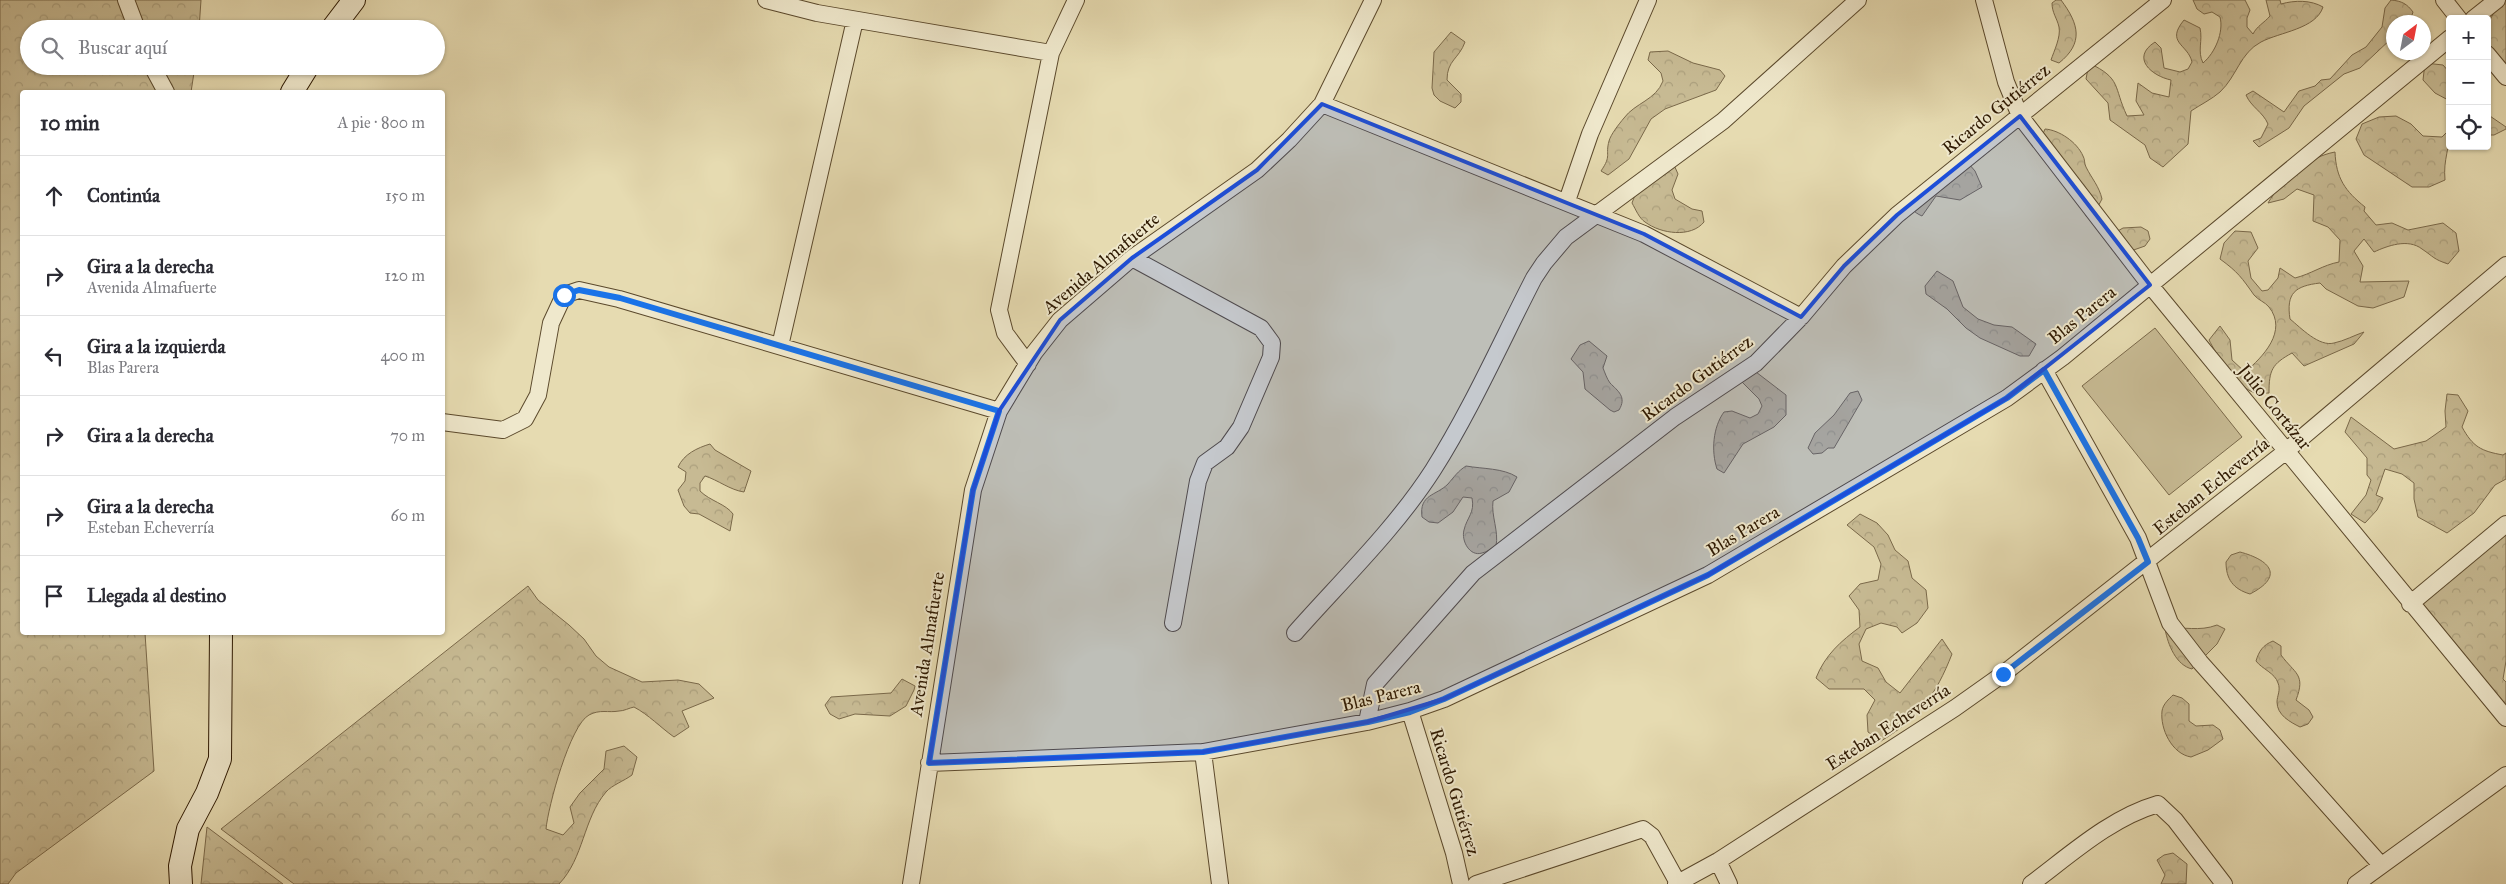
<!DOCTYPE html>
<html lang="es">
<head>
<meta charset="utf-8">
<style>
	body { margin:0; font-family:"IM FELL Great Primer",serif; background:#f2f2f3; color:#2b2b33 }
	.controls { position:absolute; right:15px; top:15px; display:grid; overflow:hidden; border-radius:5px; box-shadow:0 1px 4px #0004 }
	.controls button { width:45px; height:45px; display:grid; place-items:center; padding:0; border:0; border-bottom:1px solid #e1e1e2; background:#fff; color:#2b2b33; font:25px sans-serif }
	.compass { position:absolute; left:2386px; top:15px; width:45px; height:45px; border-radius:50%; background:#fff; box-shadow:0 1px 4px #0004; rotate:32deg }
	.stop { position:absolute; width:15px; height:15px; margin:-11px; border:4px solid #1a73e8; border-radius:50%; background:#fff }
	.stop.end { background:#1a73e8; border-color:#fff; box-shadow:0 1px 5px #0008 }
	.list { margin:0; padding:0; list-style:none }
	h2 { display:flex; justify-content:space-between; align-items:center; height:65px; margin:0; padding:0 20px; font-size:21px }
	h2 small { font-size:16px; font-weight:400; color:#7c7c81 }
	.list li { display:grid; grid-template-columns:32px 1fr auto; gap:15px; align-items:center; box-sizing:border-box; height:80px; padding:0 20px; border-top:1px solid #e1e1e2 }
	.list b { display:block; font-size:19px; white-space:nowrap }
	.list p { margin:0; font-size:16px; white-space:nowrap; color:#7c7c81 }
	.list em { font-size:16px; font-style:normal; color:#7c7c81 }
	.icon { flex:none; width:28px; height:28px; fill:none; stroke:currentColor; stroke-width:2; stroke-linecap:round; stroke-linejoin:round }
	.map { position:relative; flex:none; width:2506px; height:884px; overflow:hidden }
	.search { position:absolute; background:#fff; box-shadow:0 1px 4px #0004; left:20px; top:20px; width:425px; height:55px; display:flex; align-items:center; gap:12px; box-sizing:border-box; padding:0 18px; border-radius:28px; color:#7c7c81; font-size:19px }
	.panel { position:absolute; background:#fff; box-shadow:0 1px 4px #0004; left:20px; top:90px; width:425px; height:545px; border-radius:5px }
	.map>svg:first-child { display:block }
	.grass { fill:#c7ba93; stroke:#7a694a }
	.forest { fill:url(#forest-crowns); stroke:#7a694a }
	.lines { fill:none; stroke-linecap:round; stroke-linejoin:round }
	.street-casing { stroke:#5b492c; stroke-width:18 }
	.secondary-casing { stroke:#2d1800; stroke-width:24 }
	.street { stroke:#efe8cc; stroke-width:16 }
	.secondary { stroke:#efe8cc; stroke-width:22 }
	.route { stroke:#1a73e8; stroke-width:6 }
	.marked { fill:#1d4ed8; fill-opacity:0.2; stroke:#1d4ed8; stroke-width:4; stroke-linejoin:round }
	.labels { text-anchor:middle; stroke-width:4; stroke-linejoin:round; paint-order:stroke }
	.street-label { font-size:18px; fill:#2d1800; stroke:#efe8cc }
</style>
</head>
<body>
<div class="map">
<svg width="2506" height="884" viewBox="0 0 2506 884">
	<defs>
		<pattern id="forest-crowns" width="20" height="18" patternUnits="userSpaceOnUse" patternTransform="scale(1.25)"><rect width="20" height="18" fill="#c7ba93"/><path d="M2 6a3 3 0 1 1 6 0M12 15a3 3 0 1 1 6 0" fill="none" stroke="#ab9f7d"/></pattern>
	</defs>
	<rect width="100%" height="100%" fill="#e6dbb1"/>
	<filter id="stains"><feTurbulence type="fractalNoise" baseFrequency=".004" numOctaves="4"/><feColorMatrix values="0 0 0 0 .2 0 0 0 0 .09 0 0 0 0 .02 0 0 0 .5 -.17"/></filter>
	<radialGradient id="worn" r=".72"><stop offset=".6" stop-color="#630" stop-opacity="0"/><stop offset="1" stop-color="#630" stop-opacity=".3"/></radialGradient>
	<path class="grass" d="M2155 328 2242 437 2169 495 2082 386Z"/>
	<path class="forest" d="M0 0H201L199 29H29V66H195L191 92H22V632L145 633 154 771 16 873 8 884H0Z
		M2056 0H2061C2079 24 2084 43 2059 63L2051 60C2054 51 2061 37 2059 27 2057 18 2052 13 2052 3Z
		M2193 0H2245L2250 10 2247 18V27L2253 34C2257 26 2264 23 2270 16L2266 0H2280L2281 4C2295 0 2311 0 2323 7 2316 29 2280 32 2261 42 2240 53 2237 76 2220 92 2212 99 2200 105 2191 111L2188 144 2163 167 2150 158 2145 145 2110 120 2108 103 2086 79 2089 63C2122 79 2113 86 2127 116L2144 115 2136 101 2138 83 2152 93 2169 97 2171 80C2152 76 2130 58 2155 42L2161 48 2164 68 2180 72 2188 69 2192 62C2188 44 2165 43 2184 20L2200 28C2203 41 2197 51 2203 63 2215 53 2224 32 2220 17L2212 12 2204 14 2197 9Z
		M2391 0C2402 1 2407 4 2413 12L2410 21 2394 22 2393 37 2360 68 2344 74 2304 106 2289 128 2259 147 2253 141 2261 138 2268 124C2263 112 2251 107 2246 95L2253 91 2284 112 2299 91 2315 86 2321 80 2330 79 2352 55 2366 47 2382 27 2385 8Z
		M2503 0H2506V70C2481 47 2481 26 2503 0Z
		M1451 32 1465 42C1459 59 1447 60 1447 80L1461 94V102L1455 108 1440 101 1434 95 1432 88 1434 52Z
		M1668 51 1693 63 1720 70 1725 76 1716 90 1665 109 1651 119 1629 159 1608 175 1601 171C1612 155 1605 156 1609 141 1611 134 1619 124 1624 118 1635 103 1656 100 1663 81L1661 73 1648 60 1650 52Z
		M2425 63 2443 65 2450 73V101L2435 93 2423 80Z
		M2487 114 2506 127V129L2494 135H2487Z
		M2396 116 2411 124 2423 136 2442 137 2450 129C2450 148 2443 159 2445 180L2429 187H2412L2364 155 2356 139 2362 124 2379 117Z
		M2045 129C2059 130 2077 142 2083 156 2085 159 2084 163 2086 167 2092 179 2099 186 2102 199L2094 214 2087 217 2042 136Z
		M2335 152C2336 178 2345 191 2365 207L2364 211 2376 225 2392 223 2408 230 2443 223 2456 233 2459 251 2448 264C2433 259 2434 257 2422 249 2408 238 2387 246 2374 252L2364 239 2354 251 2363 266 2360 282 2409 281 2404 297 2373 308 2358 306 2326 289 2320 283C2295 286 2286 293 2290 319 2301 328 2319 347 2334 343 2344 341 2355 335 2364 332L2354 344 2304 366 2292 353C2272 364 2269 370 2269 393 2264 393 2257 394 2253 392 2237 387 2216 354 2209 340L2220 326 2230 340 2232 360 2245 372C2263 357 2288 331 2269 307 2265 302 2258 300 2254 295 2242 278 2238 272 2220 259L2224 243 2235 231 2251 232 2258 248 2248 261 2251 278 2262 291 2268 290 2278 278 2280 268 2295 278C2311 274 2323 265 2339 262L2340 240 2328 227 2313 221 2314 195 2297 189 2284 199 2268 203C2282 179 2308 157 2335 152Z
		M1969 164 1975 171 1982 187 1960 200 1936 196 1922 216C1913 212 1910 208 1909 197 1922 179 1949 173 1969 164Z
		M1674 165 1678 174 1672 190 1675 199 1692 209 1702 211 1704 222C1691 238 1661 234 1645 222 1639 218 1636 210 1632 203L1635 195Z
		M2141 227 2148 231 2150 239 2145 246 2125 253 2116 232 2123 228Z
		M1937 271 1953 281 1963 307 1978 319 1994 325 2012 327 2036 344 2029 356H2020L1980 338 1966 328 1947 309 1926 294 1925 286Z
		M1589 341 1607 356 1603 368C1605 373 1607 379 1610 383 1618 391 1627 397 1619 410L1614 412 1610 410 1585 389 1583 372 1571 359 1580 345Z
		M1756 372 1786 395V415L1774 427 1743 444 1724 473 1717 469C1711 451 1713 427 1724 412L1732 411 1750 418 1758 414 1762 406 1759 399 1738 378Z
		M1858 391 1862 400 1834 448H1828L1822 453 1813 454 1808 448 1815 433 1834 415 1850 393Z
		M2447 394 2458 395 2468 411 2462 427C2473 447 2481 451 2503 455L2506 453V479L2495 485 2474 513 2447 533 2418 517 2414 499V483L2402 474 2385 469 2376 495 2383 498 2377 510 2365 523 2351 514 2366 495 2371 480 2367 475V458L2345 432 2351 417 2394 449 2426 441 2446 427 2445 411Z
		M710 444 715 450 751 471 744 492C730 490 718 480 705 476L700 483V491C710 501 726 504 733 514L730 531 699 514 690 513 684 506 678 490 685 481 686 472 678 467C684 454 697 448 710 444Z
		M1466 466C1483 469 1503 468 1517 477L1509 492 1493 501C1491 516 1499 531 1496 546 1492 548 1487 552 1482 553 1470 557 1461 541 1464 530 1467 517 1475 513 1472 498L1463 497 1453 512 1438 523 1429 522 1422 517C1419 494 1436 496 1448 484 1454 477 1458 471 1466 466Z
		M1860 514 1877 523 1888 535 1895 550 1908 561 1912 578 1926 590 1928 608 1917 623 1902 633 1897 627 1881 623 1866 629 1859 644 1862 661 1878 668 1886 682 1900 693 1942 639 1952 654C1936 695 1919 718 1881 741L1868 732 1867 715 1875 700 1864 689H1829L1816 678C1825 655 1841 641 1860 627L1859 610 1849 596 1860 584 1878 580 1881 564 1874 547 1847 525Z
		M2506 532V661L2503 679 2506 682V718L2420 610 2425 594Z
		M2240 552C2270 560 2285 576 2250 594 2233 589 2226 579 2226 562L2231 555Z
		M528 586 538 600 569 625 584 639 596 656 609 667 642 682 678 680 699 684 714 698 682 711 689 727 674 737C660 727 649 715 634 707 629 708 624 711 619 711 608 713 600 709 589 715 570 725 548 807 546 829L563 835 574 823 570 807 580 793 604 769 606 751 624 746 637 757 632 775C624 781 612 785 606 792 583 819 584 858 559 884H294L221 829Z
		M2217 625 2225 629 2217 644 2192 669C2176 665 2168 645 2165 629 2184 626 2199 632 2217 625Z
		M2273 641 2281 646V655C2295 674 2306 674 2296 700L2309 710 2313 717 2308 724 2300 727C2290 722 2277 715 2277 702 2277 696 2281 690 2278 683 2275 673 2262 669 2256 661 2259 651 2263 645 2273 641Z
		M902 679 915 686 914 690 906 706 890 716 855 714 839 719 830 714 825 705 831 697 891 693Z
		M2173 695 2182 698 2189 704V721L2196 726 2213 725 2220 730 2223 739 2208 750 2191 757C2172 754 2160 729 2162 711 2163 704 2169 699 2173 695Z
		M207 827 283 884H201Z
		M2173 853 2187 864 2186 884H2161L2165 875 2157 860 2164 855Z"/>
	<g class="lines">
		<g class="street-casing">
			<path id="street" d="M126 0 137 29
				M766 0 817 13 1051 53
				M1984 0 2006 82 2020 116 2150 285 2506 718
				M2444 0 2459 19
				M2473 19 2497 0
				M2487 54 2506 77
				M152 66 166 92
				M1322 104 1644 234 1801 317
				M1567 201 1590 134 1648 0
				M1132 258 1261 328 1272 343 1271 357 1241 427 1227 447 1205 463 1198 481 1173 623
				M780 346 855 20
				M1028 364 1005 333 999 310 1051 53 1076 0
				M2044 370 2138 538 2170 623 2200 662 2381 865
				M442 422 503 430 525 419 538 395 551 323 564 295 579 290 619 299 999 411
				M2410 604 2506 524
				M1295 633C1341 581 1395 529 1433 470 1471 410 1501 342 1534 278L1544 263 1566 237 1723 121 1858 0
				M1410 711 1454 853 1461 884
				M1367 722 1375 684 1473 573 1675 417 1756 363 1801 317 1844 266 1897 215 2163 0
				M1203 752 1220 884
				M929 763 1203 752 1367 722 1410 711 1444 699 1708 575 2007 398 2063 357 2450 38
				M1718 861 1729 884
				M911 884 973 490 999 411 1034 353 1060 320 1132 258 1257 170 1289 140 1322 104 1373 0
				M1476 884 1643 829 1652 836 1678 883
				M1676 884 1718 861 1955 708 2003 674 2285 452 2506 265
				M2031 884C2070 855 2110 818 2158 804L2175 820 2224 884
				M2356 884 2506 775"/>
		</g>
		<g class="secondary-casing">
			<path id="secondary" d="M332 29 354 0
				M292 92 308 66
				M181 884 180 866 188 829 207 793 220 759 221 632"/>
		</g>
		<use href="#street" class="street"/>
		<use href="#secondary" class="secondary"/>
	</g>
	<g class="lines">
		<path class="route" d="M564 295 579 290 620 298 999 411 973 490 929 763 1203 752 1368 722 1410 712 1444 699 1708 575 2007 398 2044 370 2138 538 2148 562 2003 674"/>
	</g>
	<path class="marked" d="M1322 104 1644 234 1801 317 1844 266 1897 215 2020 116 2150 285 2007 398 1708 575 1444 699 1367 722 1203 752 929 763 973 490 999 411 1060 320 1132 258 1257 170Z"/>
	<g class="labels">
		<g class="street-label">
			<text transform="translate(1996 109) rotate(-39)" y="6">Ricardo Gutiérrez</text>
			<text transform="translate(1101 263) rotate(-40)" y="6">Avenida Almafuerte</text>
			<text transform="translate(2082 315) rotate(-39)" y="6">Blas Parera</text>
			<text transform="translate(1697 378) rotate(-36)" y="6">Ricardo Gutiérrez</text>
			<text transform="translate(2275 407) rotate(51)" y="6">Julio Cortázar</text>
			<text transform="translate(2211 486) rotate(-39)" y="6">Esteban Echeverría</text>
			<text transform="translate(1743 531) rotate(-31)" y="6">Blas Parera</text>
			<text transform="translate(927 644) rotate(-81)" y="6">Avenida Almafuerte</text>
			<text transform="translate(1381 696) rotate(-14)" y="6">Blas Parera</text>
			<text transform="translate(1888 727) rotate(-33)" y="6">Esteban Echeverría</text>
			<text transform="translate(1455 792) rotate(73)" y="6">Ricardo Gutiérrez</text>
		</g>
	</g>
	<rect width="100%" height="100%" filter="url(#stains)"/>
	<rect width="100%" height="100%" fill="url(#worn)"/>
</svg>
<div class="controls">
<button>+</button>
<button>−</button>
<button><svg class="icon" aria-label="locate" viewBox="0 0 24 24"><circle cx="12" cy="12" r="6"/><path d="M12 2v4M12 18v4M2 12h4M18 12h4"/></svg></button>
</div>
<svg class="compass" viewBox="-18 -18 36 36"><path d="M0-13l5 13h-10z" fill="#e53935"/><path d="M0 13l5-13h-10z" fill="#7c7c81"/></svg>
<div class="stop" style="left:564px;top:295px"></div>
<div class="stop end" style="left:2003px;top:674px"></div>
<div class="search"><svg class="icon" aria-label="search" viewBox="0 0 24 24"><circle cx="10" cy="10" r="6"/><path d="M15 15l6 6"/></svg>Buscar aquí</div>
<section class="panel">
<h2>10 min<small>A pie · 800 m</small></h2>
<ul class="list">
<li><svg class="icon" aria-label="ahead" viewBox="0 0 24 24"><path d="M12 20V5M6 11l6-6 6 6"/></svg><div><b>Continúa</b></div><em>150 m</em></li>
<li><svg class="icon" aria-label="right" viewBox="0 0 24 24"><path d="M7 20v-9h11M14 6l5 5-5 5"/></svg><div><b>Gira a la derecha</b><p>Avenida Almafuerte</p></div><em>120 m</em></li>
<li><svg class="icon" aria-label="left" viewBox="0 0 24 24"><path d="M17 20v-9H6M10 6l-5 5 5 5"/></svg><div><b>Gira a la izquierda</b><p>Blas Parera</p></div><em>400 m</em></li>
<li><svg class="icon" aria-label="right" viewBox="0 0 24 24"><path d="M7 20v-9h11M14 6l5 5-5 5"/></svg><div><b>Gira a la derecha</b></div><em>70 m</em></li>
<li><svg class="icon" aria-label="right" viewBox="0 0 24 24"><path d="M7 20v-9h11M14 6l5 5-5 5"/></svg><div><b>Gira a la derecha</b><p>Esteban Echeverría</p></div><em>60 m</em></li>
<li><svg class="icon" aria-label="arrive" viewBox="0 0 24 24"><path d="M6 21V4h12l-3 4 3 4H6"/></svg><div><b>Llegada al destino</b></div></li>
</ul>
</section>
</div>
</body>
</html>
